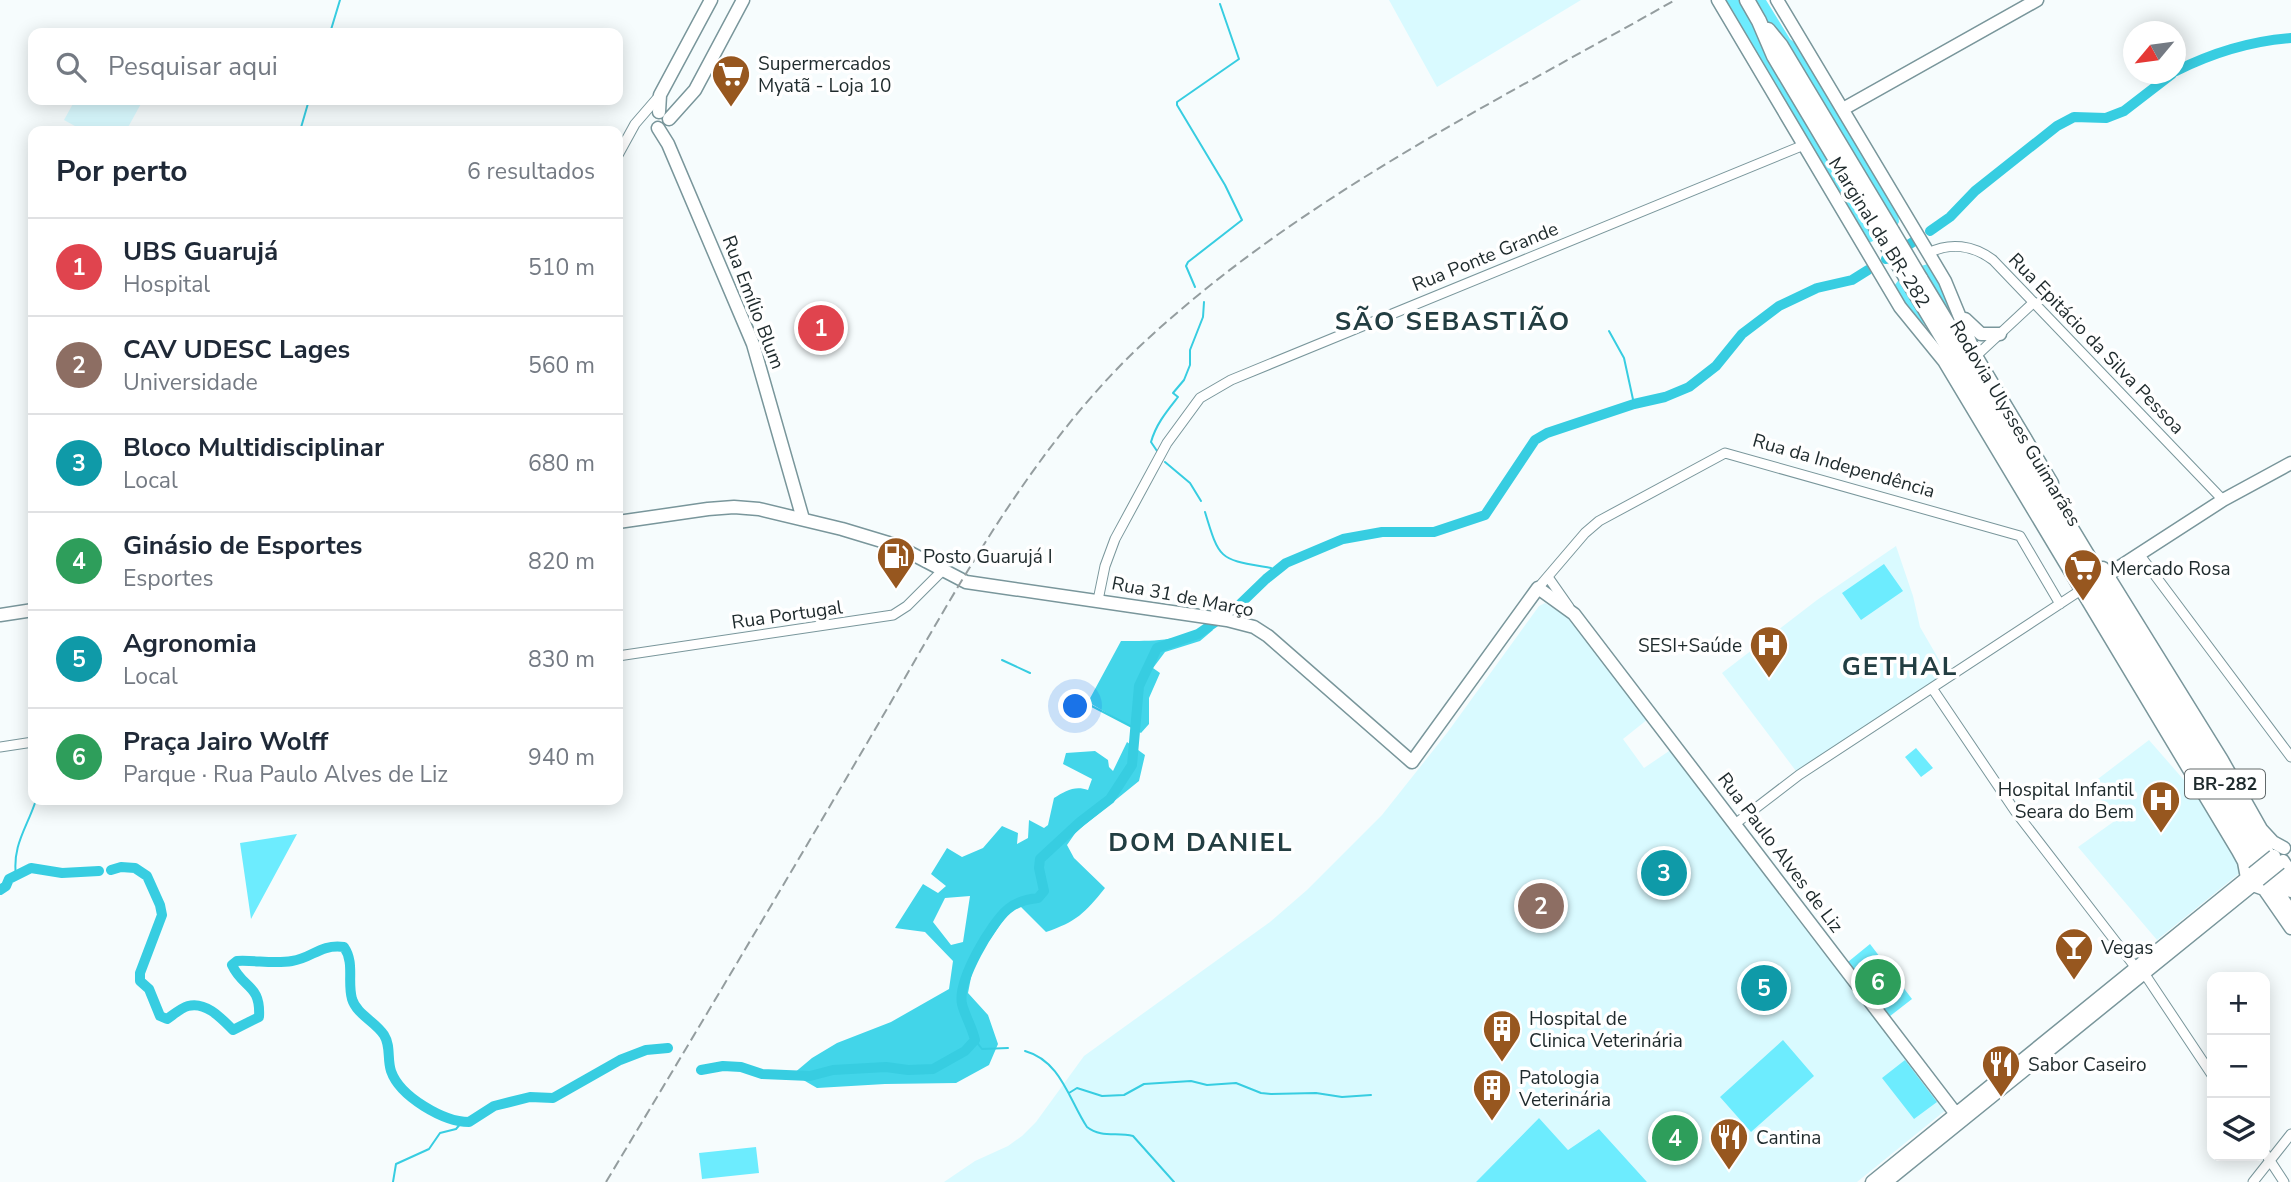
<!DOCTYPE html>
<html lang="pt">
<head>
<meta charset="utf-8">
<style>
	body { margin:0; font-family:"Nunito Sans",sans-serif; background:#f6f6f7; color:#1f2937 }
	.controls { position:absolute; right:21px; bottom:21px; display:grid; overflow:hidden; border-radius:14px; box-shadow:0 4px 18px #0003 }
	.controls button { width:63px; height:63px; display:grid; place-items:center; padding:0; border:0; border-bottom:2px solid #e0e1e3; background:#fff; color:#1f2937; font:35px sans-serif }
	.compass { position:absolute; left:2123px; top:21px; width:63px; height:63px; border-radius:50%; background:#fff; box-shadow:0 4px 18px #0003; rotate:241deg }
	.you { position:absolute; left:1076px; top:707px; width:24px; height:24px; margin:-18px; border:5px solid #fff; border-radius:50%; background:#1a73e8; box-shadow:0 0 0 10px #1a73e833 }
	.badge { display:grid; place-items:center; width:46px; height:46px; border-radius:50%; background:#1a73e8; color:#fff; font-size:23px; font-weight:700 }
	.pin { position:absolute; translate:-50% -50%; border:4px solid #fff; box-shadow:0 2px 7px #0006 }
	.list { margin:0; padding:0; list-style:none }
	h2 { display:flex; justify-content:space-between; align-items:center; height:91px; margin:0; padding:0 28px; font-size:30px }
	h2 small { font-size:23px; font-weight:400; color:#747a83 }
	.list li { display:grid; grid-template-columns:46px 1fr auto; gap:21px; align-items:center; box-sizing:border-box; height:98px; padding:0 28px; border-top:2px solid #e0e1e3 }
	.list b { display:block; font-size:26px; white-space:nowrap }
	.list p { margin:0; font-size:23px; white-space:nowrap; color:#747a83 }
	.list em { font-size:23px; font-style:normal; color:#747a83 }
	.icon { flex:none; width:38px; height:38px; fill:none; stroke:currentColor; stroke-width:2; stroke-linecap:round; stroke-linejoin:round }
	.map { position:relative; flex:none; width:2291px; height:1182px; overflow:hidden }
	.search { position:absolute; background:#fff; box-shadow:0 4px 18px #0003; left:28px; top:28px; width:595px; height:77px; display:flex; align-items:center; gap:18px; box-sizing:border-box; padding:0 24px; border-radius:14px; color:#747a83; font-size:26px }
	.panel { position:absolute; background:#fff; box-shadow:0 4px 18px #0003; left:28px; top:126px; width:595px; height:679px; border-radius:14px }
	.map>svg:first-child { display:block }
	.built { fill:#d9faff }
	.green { fill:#6decfe }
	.forest { fill:#42d5e9; fill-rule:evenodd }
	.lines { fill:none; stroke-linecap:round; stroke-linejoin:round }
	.stream { stroke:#37cde1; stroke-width:2 }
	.river { stroke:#37cde1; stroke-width:10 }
	.minor-casing { stroke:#79969b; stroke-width:11 }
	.major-casing { stroke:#79969b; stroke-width:15 }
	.highway-casing { stroke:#79969b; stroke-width:17 }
	.minor { stroke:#fff; stroke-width:9 }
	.major { stroke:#fff; stroke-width:12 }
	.highway { stroke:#fff; stroke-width:14 }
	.rail { stroke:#949d9f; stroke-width:2; stroke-dasharray:10 5; stroke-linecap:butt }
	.major-bridge-casing { stroke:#79969b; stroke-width:15; stroke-linecap:butt }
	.highway-bridge-casing { stroke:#79969b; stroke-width:17; stroke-linecap:butt }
	.major-bridge { stroke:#fff; stroke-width:12 }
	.highway-bridge { stroke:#fff; stroke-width:14 }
	.labels { text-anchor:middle; stroke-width:7; stroke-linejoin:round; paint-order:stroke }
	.shield { fill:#fff; stroke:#626a6b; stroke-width:2 }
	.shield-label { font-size:18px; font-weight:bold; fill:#1e2a2c }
	.poi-label { font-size:19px; fill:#1e2a2c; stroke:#fff; text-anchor:start }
	.street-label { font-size:19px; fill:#1e2a2c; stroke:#fff }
	.district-label { font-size:26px; font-weight:bold; letter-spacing:2px; fill:#233e42; stroke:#fff }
</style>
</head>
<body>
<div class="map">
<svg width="2291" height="1182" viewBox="0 0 2291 1182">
	<rect width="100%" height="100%" fill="#f6fcfd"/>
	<path class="built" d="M1389 0H1581L1437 87Z
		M75 100H143L126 131H84L64 120Z
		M1896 546 1913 596 1920 627 1949 677 1799 775 1722 673 1817 600Z
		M1545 603 1572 620 1648 719 1623 739 1644 768 1672 749 1947 1109 1857 1182H1647L1599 1129 1568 1150 1539 1118 1476 1182H944L975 1161 1008 1146 1022 1136 1036 1122 1084 1056 1270 922 1307 890 1382 815 1447 733 1539 606Z
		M2149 740 2211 811 2240 857 2241 872 2157 940 2078 847 2116 820 2090 785Z"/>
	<path class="green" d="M1721 0H1739L1877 239 1871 242 1866 241Z
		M1753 0H1766L1790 39 1795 43 1898 212 1899 222 1895 229Z
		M1928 264 1942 285 1964 339 1921 266Z
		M1901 277 1930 330 1907 308 1894 286Z
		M1884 564 1903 591 1861 620 1842 593Z
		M1916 748 1933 768 1921 777 1905 757Z
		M297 834 251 919 240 843Z
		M1870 944 1912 999 1885 1020 1843 966Z
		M1783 1040 1814 1076 1751 1132 1720 1097Z
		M1905 1060 1937 1102 1914 1119 1882 1078Z
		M1539 1118 1568 1150 1599 1129 1647 1182H1476Z
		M756 1147 759 1173 702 1179 699 1153Z"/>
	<path class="forest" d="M1204 626 1213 630 1200 641 1165 652 1153 668 1160 673 1149 698V724L1141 733 1088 702 1121 641C1146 641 1184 642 1204 626Z
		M1127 742 1145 755 1139 781 1076 832 1067 845 1074 858 1105 888C1085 913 1076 922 1046 932L1016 902 974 962 968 993 988 1015 998 1044 989 1065 956 1083 885 1084 817 1088 793 1074 812 1058 837 1043 891 1022 949 989 953 961 925 932 895 928 923 884 938 893 946 886 931 874 947 848 962 857 983 848 1002 826 1018 833 1017 844 1028 838 1029 820 1044 828 1048 825 1054 798C1065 791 1075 785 1088 790L1092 779 1063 764 1066 753 1095 751 1108 760 1109 767 1113 771ZM970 896 963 942 951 945 933 922 945 898Z"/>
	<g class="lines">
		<path class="stream" d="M330 33 340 0
			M300 131 309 100
			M1195 287 1186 266 1188 262 1242 220 1225 185 1177 105V102L1239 59 1220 4
			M1609 331 1624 358 1634 404
			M1157 451 1151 442C1156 424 1167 411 1178 397L1173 393 1184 380 1190 365V350L1203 317 1204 302
			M1165 462 1190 483 1201 501
			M1205 512C1220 562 1220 559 1271 568L1275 572
			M1002 660 1030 673
			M1084 702 1134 728
			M16 876C12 845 27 828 36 800
			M975 1040 982 1049 1008 1048
			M1025 1051C1061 1061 1069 1100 1087 1127 1101 1138 1117 1132 1133 1136L1174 1182
			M1069 1093 1077 1088 1102 1096 1124 1095 1144 1084 1191 1081 1207 1085 1236 1083 1261 1093 1271 1094 1316 1093 1342 1097 1371 1095
			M393 1182 396 1164 429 1149 440 1133 456 1129 462 1122"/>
		<path class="river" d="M2176 71C2212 53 2251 41 2291 38
			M1930 231 1950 217 1975 191 2057 126 2074 117 2106 118 2124 111 2172 74
			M1886 259 1913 242
			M111 870 121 867 135 868 147 876 160 905 162 915 140 973V981L149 989 160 1016 167 1019C173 1015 181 1008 188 1006 206 1001 222 1019 233 1030L259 1017C261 984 243 989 232 965L237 961C255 960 274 964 292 961 313 958 319 944 344 947 355 963 347 981 352 999 357 1015 375 1021 384 1035 391 1046 387 1059 391 1071 400 1097 444 1122 469 1122L494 1106 530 1097 553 1098 620 1060 646 1050 668 1048
			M0 890 6 886 9 879 31 868 62 873 99 871
			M701 1070 723 1066 741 1067 762 1074 810 1076 833 1070 886 1067 908 1070 933 1069 965 1051 975 1040C972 1027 965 1016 962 1004 957 981 991 923 1008 909 1016 902 1028 899 1038 898L1044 891 1039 868 1040 859 1080 822 1110 799 1132 765 1139 686 1157 648 1198 634 1237 607 1266 579 1286 563 1343 539 1382 532H1434L1485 515 1535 440 1547 433 1634 404 1665 397 1689 387 1716 366 1742 334 1779 306 1817 288 1852 280 1868 270"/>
		<g class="minor-casing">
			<path id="minor" d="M618 155 635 124 660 95
				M1928 253C1950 242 1973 245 1993 260L2223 500
				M1976 356 2034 302
				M2139 554 2291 757
				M1548 577 1569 607
				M1538 588 1585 533 1599 521 1725 453 2020 536 2060 604
				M1098 600 1105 566 1115 539 1167 443 1200 398 1231 380 1804 145
				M618 656 893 615 907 606 944 569
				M1932 688 2015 811 2136 968
				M0 747 33 742
				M1735 824 1799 775 2081 590
				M2144 973 2212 1075
				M2265 1153 2284 1182
				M2253 1182 2291 1134"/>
		</g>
		<g class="major-casing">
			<path id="major" d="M1718 0 1900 307 1944 361 2238 851 2244 862 2247 878
				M1777 0 1945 281 1976 356 2052 483
				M1843 109 2037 0
				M659 112 660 95 711 0
				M669 119 695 90 743 0
				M658 128 668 144 753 344 803 519
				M1965 319 1981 334H2000
				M618 522 708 509 734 507 759 509 842 529 895 545 966 582 1227 620 1254 627 1268 636 1412 762 1538 588 1574 614 1956 1114
				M2103 568 2222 760 2261 829 2273 842 2284 848
				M2107 575 2223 500 2291 463
				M0 615 33 610
				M2283 861 2291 873
				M2253 885 2264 889 2291 928
				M1872 1182 2253 873
				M1886 1182 2259 880"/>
		</g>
		<g class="highway-casing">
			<path id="highway" d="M1747 0 1759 21 1774 56 1882 237
				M1768 30 1781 46 1892 231
				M1920 278 2273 863 2291 890
				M1910 284 2262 871 2291 913"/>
		</g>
		<use href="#minor" class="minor"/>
		<use href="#major" class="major"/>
		<use href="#highway" class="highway"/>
		<path class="rail" d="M606 1182C695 1034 783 886 870 738 950 602 1024 457 1139 347 1295 200 1490 105 1675 0"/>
		<g class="major-bridge-casing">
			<path id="major-bridge" d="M2253 873 2274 856
				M2259 880 2280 863"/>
		</g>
		<g class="highway-bridge-casing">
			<path id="highway-bridge" d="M1892 231 1920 278
				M1882 237 1910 284"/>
		</g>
		<use href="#major-bridge" class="major-bridge"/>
		<use href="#highway-bridge" class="highway-bridge"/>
	</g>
	<defs>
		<g id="supermarket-pin" transform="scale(2.0125)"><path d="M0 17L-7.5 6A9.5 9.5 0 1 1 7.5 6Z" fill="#97571f" stroke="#fff"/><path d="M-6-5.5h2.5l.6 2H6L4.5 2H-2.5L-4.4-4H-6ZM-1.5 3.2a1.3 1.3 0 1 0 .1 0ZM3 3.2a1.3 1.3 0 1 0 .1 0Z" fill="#fff"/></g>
		<g id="fuel-pin" transform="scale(2.0125)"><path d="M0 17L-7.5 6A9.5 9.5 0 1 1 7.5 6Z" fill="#97571f" stroke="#fff"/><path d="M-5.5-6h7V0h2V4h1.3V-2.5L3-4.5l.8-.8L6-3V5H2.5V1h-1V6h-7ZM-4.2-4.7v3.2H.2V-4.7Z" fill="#fff"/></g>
		<g id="hospital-pin" transform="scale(2.0125)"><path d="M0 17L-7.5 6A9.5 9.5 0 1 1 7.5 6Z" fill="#97571f" stroke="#fff"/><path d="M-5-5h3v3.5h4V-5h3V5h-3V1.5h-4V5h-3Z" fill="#fff"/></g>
		<g id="bar-pin" transform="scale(2.0125)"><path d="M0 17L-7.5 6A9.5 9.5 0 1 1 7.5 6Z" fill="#97571f" stroke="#fff"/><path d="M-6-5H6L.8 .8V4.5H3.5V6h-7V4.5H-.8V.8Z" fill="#fff"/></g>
		<g id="building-pin" transform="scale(2.0125)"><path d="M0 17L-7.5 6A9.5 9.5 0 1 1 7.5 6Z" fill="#97571f" stroke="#fff"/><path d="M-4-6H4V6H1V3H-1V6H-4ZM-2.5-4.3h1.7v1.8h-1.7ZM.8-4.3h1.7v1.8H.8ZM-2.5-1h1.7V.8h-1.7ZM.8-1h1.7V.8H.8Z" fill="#fff"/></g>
		<g id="restaurant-pin" transform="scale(2.0125)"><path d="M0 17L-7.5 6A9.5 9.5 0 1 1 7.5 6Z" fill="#97571f" stroke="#fff"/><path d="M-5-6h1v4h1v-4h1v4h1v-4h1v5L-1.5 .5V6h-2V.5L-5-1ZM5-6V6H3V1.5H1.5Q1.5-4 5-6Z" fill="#fff"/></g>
	</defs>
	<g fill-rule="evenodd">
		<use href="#supermarket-pin" x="731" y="74"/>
		<use href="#fuel-pin" x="896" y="556"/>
		<use href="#supermarket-pin" x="2083" y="568"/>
		<use href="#hospital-pin" x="1769" y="645"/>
		<use href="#hospital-pin" x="2161" y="800"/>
		<use href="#bar-pin" x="2074" y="947"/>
		<use href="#building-pin" x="1502" y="1029"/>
		<use href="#restaurant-pin" x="2001" y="1064"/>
		<use href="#building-pin" x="1492" y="1088"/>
		<use href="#restaurant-pin" x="1729" y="1137"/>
	</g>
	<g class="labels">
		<rect class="shield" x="2185" y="769.5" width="80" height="29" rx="5"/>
		<g class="shield-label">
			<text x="2225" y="790">BR-282</text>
		</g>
		<g class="poi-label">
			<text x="758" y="70">Supermercados<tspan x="758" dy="22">Myatã - Loja 10</tspan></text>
			<text x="923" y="563">Posto Guarujá I</text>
			<text x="2110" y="575">Mercado Rosa</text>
			<text x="1742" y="652" text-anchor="end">SESI+Saúde</text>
			<text x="2134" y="796" text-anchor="end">Hospital Infantil<tspan x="2134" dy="22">Seara do Bem</tspan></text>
			<text x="2101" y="954">Vegas</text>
			<text x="1529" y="1025">Hospital de<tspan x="1529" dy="22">Clinica Veterinária</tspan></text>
			<text x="2028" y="1071">Sabor Caseiro</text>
			<text x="1519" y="1084">Patologia<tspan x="1519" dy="22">Veterinária</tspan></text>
			<text x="1756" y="1144">Cantina</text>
		</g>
		<g class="street-label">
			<text transform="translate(1880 232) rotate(58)" y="7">Marginal da BR-282</text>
			<text transform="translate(1485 256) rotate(-22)" y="7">Rua Ponte Grande</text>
			<text transform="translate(754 302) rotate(69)" y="7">Rua Emílio Blum</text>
			<text transform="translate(2097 343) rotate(46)" y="7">Rua Epitácio da Silva Pessoa</text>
			<text transform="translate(2016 423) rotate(59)" y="7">Rodovia Ulysses Guimarães</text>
			<text transform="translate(1844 465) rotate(16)" y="7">Rua da Independência</text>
			<text transform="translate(1183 596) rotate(11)" y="7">Rua 31 de Março</text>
			<text transform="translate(787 614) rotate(-8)" y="7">Rua Portugal</text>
			<text transform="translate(1781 852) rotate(53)" y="7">Rua Paulo Alves de Liz</text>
		</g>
		<g class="district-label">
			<text x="1453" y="330">SÃO SEBASTIÃO</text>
			<text x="1900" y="675">GETHAL</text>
			<text x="1201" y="851">DOM DANIEL</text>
		</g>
	</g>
</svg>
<div class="controls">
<button>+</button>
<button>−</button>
<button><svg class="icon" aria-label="layers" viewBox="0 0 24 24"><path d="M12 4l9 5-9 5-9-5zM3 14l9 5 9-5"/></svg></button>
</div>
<svg class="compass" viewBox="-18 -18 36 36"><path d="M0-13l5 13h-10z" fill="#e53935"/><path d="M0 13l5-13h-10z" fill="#747a83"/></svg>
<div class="you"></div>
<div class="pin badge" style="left:821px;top:328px;background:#e0444e">1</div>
<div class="pin badge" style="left:1541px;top:906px;background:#8d6e63">2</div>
<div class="pin badge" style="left:1664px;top:873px;background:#0f9aa8">3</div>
<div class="pin badge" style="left:1675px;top:1138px;background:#2e9e5b">4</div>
<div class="pin badge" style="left:1764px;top:988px;background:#0f9aa8">5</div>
<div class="pin badge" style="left:1878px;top:982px;background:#2e9e5b">6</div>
<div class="search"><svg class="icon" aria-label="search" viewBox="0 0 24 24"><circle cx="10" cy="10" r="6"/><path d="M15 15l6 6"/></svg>Pesquisar aqui</div>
<section class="panel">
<h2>Por perto<small>6 resultados</small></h2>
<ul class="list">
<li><span class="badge" style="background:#e0444e">1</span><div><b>UBS Guarujá</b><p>Hospital</p></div><em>510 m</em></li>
<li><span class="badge" style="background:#8d6e63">2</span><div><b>CAV UDESC Lages</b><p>Universidade</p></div><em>560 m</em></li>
<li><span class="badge" style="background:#0f9aa8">3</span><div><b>Bloco Multidisciplinar</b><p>Local</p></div><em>680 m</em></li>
<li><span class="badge" style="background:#2e9e5b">4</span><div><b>Ginásio de Esportes</b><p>Esportes</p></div><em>820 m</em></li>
<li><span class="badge" style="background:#0f9aa8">5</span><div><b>Agronomia</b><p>Local</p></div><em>830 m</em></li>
<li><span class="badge" style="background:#2e9e5b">6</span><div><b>Praça Jairo Wolff</b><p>Parque · Rua Paulo Alves de Liz</p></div><em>940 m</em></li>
</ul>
</section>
</div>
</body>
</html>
